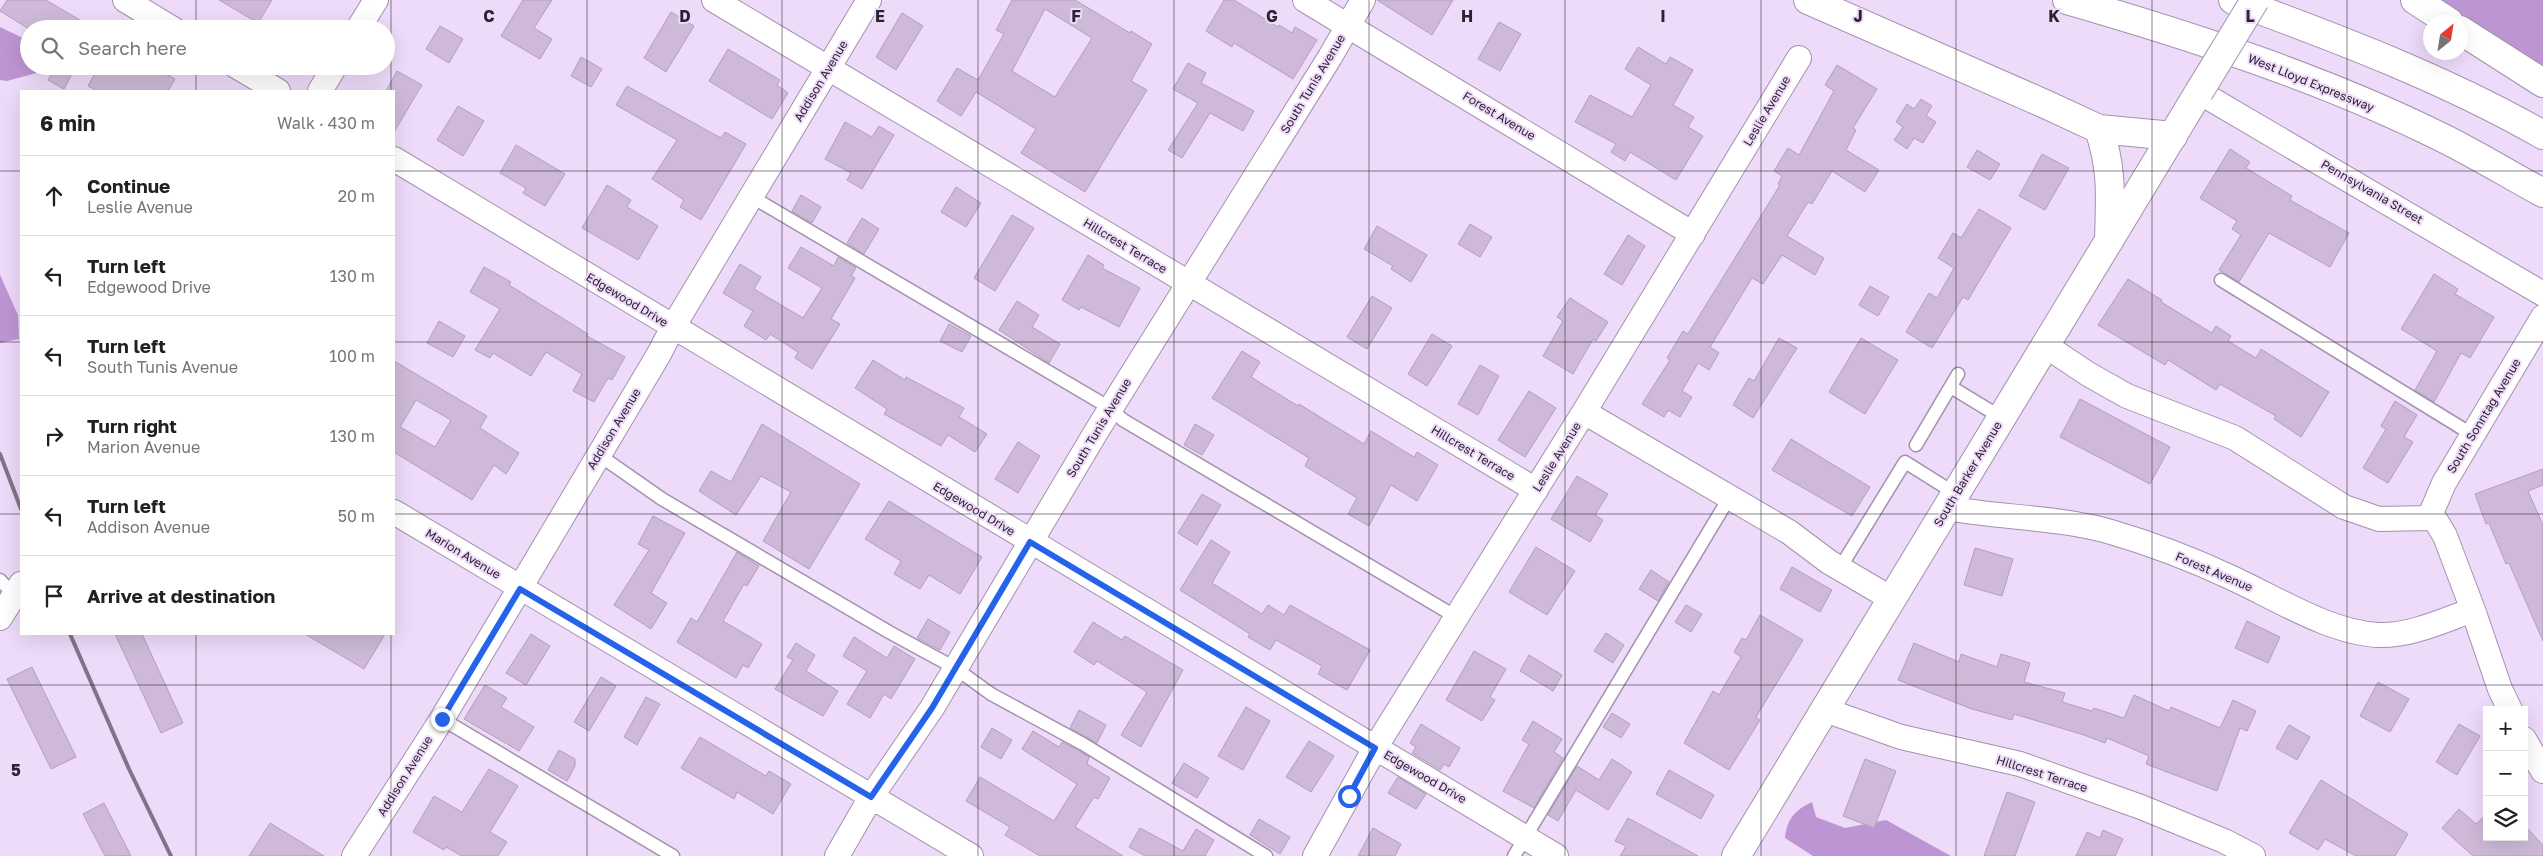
<!DOCTYPE html>
<html lang="en">
<head>
<meta charset="utf-8">
<style>
	body { margin:0; font-family:"Golos Text",sans-serif; background:#f6f6f6; color:#202124 }
	.controls { position:absolute; right:15px; bottom:15px; display:grid; overflow:hidden; border-radius:0px; box-shadow:0 5px 20px #0002 }
	.controls button { width:45px; height:45px; display:grid; place-items:center; padding:0; border:0; border-bottom:1px solid #e0e0e0; background:#fff; color:#202124; font:25px sans-serif }
	.compass { position:absolute; left:2423px; top:15px; width:45px; height:45px; border-radius:50%; background:#fff; box-shadow:0 5px 20px #0002; rotate:30deg }
	.stop { position:absolute; width:15px; height:15px; margin:-11px; border:4px solid #2563eb; border-radius:50%; background:#fff }
	.stop.end { background:#2563eb; border-color:#fff; box-shadow:0 1px 5px #0008 }
	.list { margin:0; padding:0; list-style:none }
	h2 { display:flex; justify-content:space-between; align-items:center; height:65px; margin:0; padding:0 20px; font-size:21px }
	h2 small { font-size:16px; font-weight:400; color:#757577 }
	.list li { display:grid; grid-template-columns:32px 1fr auto; gap:15px; align-items:center; box-sizing:border-box; height:80px; padding:0 20px; border-top:1px solid #e0e0e0 }
	.list b { display:block; font-size:19px; white-space:nowrap }
	.list p { margin:0; font-size:16px; white-space:nowrap; color:#757577 }
	.list em { font-size:16px; font-style:normal; color:#757577 }
	.icon { flex:none; width:28px; height:28px; fill:none; stroke:currentColor; stroke-width:2; stroke-linecap:round; stroke-linejoin:round }
	.map { position:relative; flex:none; width:2543px; height:856px; overflow:hidden }
	.search { position:absolute; background:#fff; box-shadow:0 5px 20px #0002; left:20px; top:20px; width:375px; height:55px; display:flex; align-items:center; gap:12px; box-sizing:border-box; padding:0 18px; border-radius:28px; color:#757577; font-size:19px }
	.panel { position:absolute; background:#fff; box-shadow:0 5px 20px #0002; left:20px; top:90px; width:375px; height:545px; border-radius:0px }
	.map>svg:first-child { display:block }
	.forest { fill:#bd95d3 }
	.building { fill:#cebad8; stroke:#b39fbd; fill-rule:evenodd }
	.lines { fill:none; stroke-linecap:round; stroke-linejoin:round }
	.lane-casing { stroke:#a491ae; stroke-width:15 }
	.street-casing { stroke:#a491ae; stroke-width:26 }
	.secondary-casing { stroke:#a491ae; stroke-width:30 }
	.highway-casing { stroke:#a491ae; stroke-width:30 }
	.lane { stroke:#fff; stroke-width:12 }
	.street { stroke:#fff; stroke-width:24 }
	.secondary { stroke:#fff; stroke-width:28 }
	.highway { stroke:#fff; stroke-width:28 }
	.rail { stroke:#817488; stroke-width:4 }
	.secondary-bridge-casing { stroke:#a491ae; stroke-width:30; stroke-linecap:butt }
	.secondary-bridge { stroke:#fff; stroke-width:28 }
	.route { stroke:#2563eb; stroke-width:6 }
	.grid { fill:none; stroke:#2b232f; stroke-width:1; stroke-opacity:0.55 }
	.labels { text-anchor:middle; stroke-width:4; stroke-linejoin:round; paint-order:stroke }
	.street-label { font-size:12px; fill:#2b232f; stroke:#eedaf9 }
	.grid-label { font-size:16px; text-anchor:middle; font-weight:bold; fill:#2b232f; stroke:#eedaf9; stroke-width:4; stroke-linejoin:round; paint-order:stroke }
</style>
</head>
<body>
<div class="map">
<svg width="2543" height="856" viewBox="0 0 2543 856">
	<rect width="100%" height="100%" fill="#eedaf9"/>
	<path class="forest" d="M2432 0H2543V76Z
		M0 27 29 41V66H40V72L7 81 0 80Z
		M0 275 18 315 19 339 0 343Z
		M1812 802 1816 817 1845 828 1886 820 1951 856H1813L1785 838C1787 819 1795 810 1812 802Z"/>
	<path class="building" d="M7 0H46L95 29H29L0 11Z
		M219 0H272L258 23Z
		M523 0H552L534 28 552 39 540 59 501 36Z
		M1012 0H1075L1130 33 1131 31 1152 44 1131 81 1147 90 1085 192 1021 153 1036 129 976 92 961 116 937 101 957 68 978 80 1004 34 996 30ZM1045 9 1092 38 1055 97 1012 71Z
		M1224 0H1234L1278 27 1279 25 1292 33 1295 27 1317 40 1293 79 1234 43 1232 47 1206 31Z
		M1377 0H1453L1432 35Z
		M671 12 694 26 666 72 644 58Z
		M902 13 923 26 896 70 876 57Z
		M1499 22 1521 34 1500 71 1478 59Z
		M440 26 463 39 449 63 426 49Z
		M1638 47 1666 64 1670 57 1693 70 1673 105 1694 117 1688 127 1703 136 1676 180 1630 152 1625 161 1611 152 1616 144 1575 122 1590 95 1632 117 1651 85 1625 69Z
		M728 49 780 80 777 85 788 93 772 119 709 81Z
		M581 57 602 69 591 87 571 76Z
		M1188 63 1206 73 1201 83 1254 111 1243 131 1210 113 1182 158 1168 150 1198 103 1173 89Z
		M1837 65 1877 89 1853 128 1856 130 1846 150 1879 170 1865 192 1832 171 1812 204 1808 202 1787 236 1824 258 1815 275 1782 255 1763 284 1752 278 1710 347 1719 353 1709 370 1698 363 1682 391 1692 397 1680 417 1668 410 1664 417 1642 404 1670 360 1667 358 1683 331 1688 334 1780 185 1778 184 1782 176 1774 171 1788 148 1799 155 1834 91 1825 85Z
		M56 66H76L64 89 48 80Z
		M99 66H153L175 79 168 91H97L88 86Z
		M397 71 422 85 394 132V91H386Z
		M627 86 721 138 725 132 746 144 701 220 680 207 684 200 652 179 677 140 616 105Z
		M1921 99 1932 106 1926 116 1936 122 1923 143 1914 138 1907 149 1894 140 1903 127 1896 122 1907 104 1914 109Z
		M458 106 484 121 463 156 437 140Z
		M845 122 872 137 879 126 894 135 862 189 847 180 851 173 825 159Z
		M516 145 565 174 545 206 523 193 526 188 500 173Z
		M2230 149 2250 162 2246 168 2292 196 2290 200 2349 233 2330 267 2269 233 2239 282 2219 270 2241 235 2232 229 2237 221 2200 198Z
		M1977 150 2000 164 1990 180 1967 167Z
		M2042 154 2069 168 2045 210 2019 196Z
		M607 185 631 200 627 207 658 226 638 260 582 228Z
		M956 187 981 203 966 227 941 212Z
		M801 195 821 207 812 223 792 211Z
		M1979 209 2011 228 1968 300 1963 297 1932 348 1906 332 1929 293 1937 298 1954 268 1938 258 1953 233 1961 238Z
		M1012 215 1034 228 995 291 974 278Z
		M862 218 879 229 864 254 847 243Z
		M1470 224 1492 237 1480 257 1458 244Z
		M1377 226 1427 255 1411 282 1391 269 1393 266 1364 249Z
		M1628 235 1645 246 1622 285 1604 274Z
		M801 247 834 266 838 257 856 268 851 276 855 278 831 319 840 324 812 369 795 358 798 352 770 334 766 340 744 326 753 311 723 293 740 264 761 277 754 289 803 318 822 288 788 268Z
		M1088 255 1104 265 1102 268 1140 288 1119 327 1081 307 1079 310 1062 300Z
		M484 267 511 282 509 285 588 334 587 336 625 357 612 380 608 378 594 402 573 391 582 374 546 352 531 376 493 353 490 358 475 350 500 309 470 292Z
		M2434 274 2458 289 2455 294 2494 317 2470 358 2461 353 2434 402 2415 390 2437 351 2401 329Z
		M2128 279 2162 300 2161 302 2212 333 2216 326 2231 336 2228 341 2256 358 2261 349 2329 392 2301 437 2274 419 2276 416 2220 384 2216 390 2168 360 2165 365 2098 325Z
		M1870 286 1889 297 1878 316 1859 305Z
		M1372 296 1392 308 1367 349 1347 337Z
		M1570 298 1608 322 1596 341 1593 339 1573 374 1543 356 1563 321 1557 317Z
		M1017 301 1039 315 1032 327 1060 344 1049 363 999 330Z
		M439 321 465 336 453 357 427 343Z
		M949 324 971 336 962 352 940 341Z
		M1432 334 1452 346 1427 386 1408 374Z
		M1779 338 1797 348 1753 418 1733 405 1749 378 1754 381Z
		M1861 338 1898 360 1865 414 1829 392Z
		M1242 351 1260 362 1251 377 1298 406 1299 404 1364 444 1371 431 1414 457 1417 452 1438 465 1417 501 1391 485 1369 526 1348 514 1357 498 1305 466 1309 458 1212 398Z
		M873 360 905 380 906 377 964 408 959 417 987 434 975 452 948 435 941 446 884 414 887 409 855 388Z
		M394 361 487 416 480 428 519 453 506 474 494 465 472 500 394 452ZM416 400 451 420 435 447 400 427Z
		M1480 365 1499 376 1478 415 1458 404Z
		M1529 391 1556 408 1525 457 1498 440Z
		M2080 399 2170 447 2150 484 2060 437Z
		M2395 401 2417 415 2404 437 2413 442 2388 483 2363 468 2386 429 2381 426Z
		M762 424 860 484 809 569 763 541 791 492 761 476 736 515 699 491 711 471 731 482Z
		M1195 424 1214 435 1202 455 1184 445Z
		M1791 439 1870 487 1852 516 1772 470Z
		M1018 442 1040 456 1018 493 995 479Z
		M2543 469V485L2528 491 2543 525V641L2509 563 2506 564 2489 523 2486 524 2475 494Z
		M1577 476 1608 494 1595 515 1603 520 1590 542 1551 519Z
		M1202 494 1221 505 1197 545 1178 533Z
		M889 501 982 557 960 594 929 575 920 589 894 574 901 561 865 539Z
		M653 516 685 533 651 593 667 603 651 629 614 605 649 550 638 544Z
		M1211 540 1230 552 1212 583 1262 614 1268 605 1284 615 1290 605 1370 650 1347 690 1318 674 1322 666 1276 640 1270 650 1248 637 1250 634 1180 590Z
		M1536 547 1575 571 1547 615 1509 592Z
		M1975 548 2013 559 2002 596 1964 585Z
		M737 552 759 566 747 586 744 584 723 621 762 644 748 668 743 665 736 678 677 642 691 618 697 622Z
		M1792 567 1832 590 1820 612 1780 589Z
		M1651 570 1669 582 1658 601 1639 589Z
		M1686 605 1702 614 1691 632 1675 622Z
		M1760 615 1803 640 1756 717 1760 720 1729 770 1684 743 1713 691 1719 695 1741 657 1734 652 1742 638 1746 640Z
		M928 619 950 632 940 650 917 638Z
		M2247 621 2280 637 2268 663 2235 648Z
		M1093 622 1122 640 1125 636 1183 670 1141 747 1121 735 1147 692 1097 661 1094 665 1074 652Z
		M1606 633 1624 645 1613 663 1594 651Z
		M115 634H142L183 723 161 733Z
		M305 634H385L364 669Z
		M531 634 550 646 526 685 506 673Z
		M854 637 887 658 894 646 915 659 891 699 884 694 870 718 847 704 867 671 843 656Z
		M796 643 815 655 806 671 838 691 823 716 775 689 793 660 787 657Z
		M1914 643 1959 662 1961 654 1997 667 2001 654 2030 663 2024 682 2065 693 2062 702 2092 711 2094 708 2124 718 2134 695 2169 711 2171 707 2220 728 2233 700 2256 711 2247 731 2240 728 2217 791 2146 764 2149 756 2107 738 2105 743 2084 735 2014 714 2012 720 1972 709 1898 680Z
		M1474 651 1506 669 1490 697 1495 700 1482 721 1446 700Z
		M1529 655 1562 675 1553 691 1520 671Z
		M32 667 76 757 51 769 7 679Z
		M601 677 616 686 589 731 574 722Z
		M2378 682 2409 699 2390 732 2360 716Z
		M485 685 507 698 501 707 534 727 519 751 464 719Z
		M646 697 660 704 637 745 624 737Z
		M1246 707 1270 721 1243 770 1218 756Z
		M1079 710 1106 725 1097 743 1070 728Z
		M1612 713 1630 724 1621 738 1603 727Z
		M1533 721 1562 739 1554 752 1563 758 1534 808 1503 791 1529 744 1522 740Z
		M1421 724 1460 748 1449 767 1444 764 1440 770 1412 753 1416 747 1410 743Z
		M2459 724 2480 736 2457 775 2436 762Z
		M2289 725 2310 737 2297 760 2276 748Z
		M992 728 1012 740 1001 759 981 747Z
		M1033 731 1059 747 1062 742 1079 751 1089 757 1087 764 1110 778 1098 799 1094 797 1075 827 1123 856H1040L1005 835 1010 827 966 801 980 777 1054 821 1077 784 1022 749Z
		M700 737 766 776 769 771 791 784 773 814 737 792 734 799 681 768Z
		M1309 741 1334 756 1311 792 1286 777Z
		M559 750 575 759V766L567 781 548 770Z
		M1612 759 1632 772 1608 810 1576 790 1558 821 1548 815 1577 766 1599 780Z
		M1865 759 1896 771 1874 828 1843 816Z
		M1184 763 1209 778 1197 798 1172 783Z
		M489 769 518 786 490 832 507 842 498 856H462L446 847 444 850 413 832 434 796 462 812Z
		M1669 770 1714 795 1701 819 1656 794Z
		M1398 777 1426 794 1416 809 1388 793Z
		M2321 780 2408 834 2395 856H2356L2325 839 2318 850 2289 833Z
		M2007 792 2035 802 2015 856H1984Z
		M104 803 131 856H105L83 814Z
		M2459 809 2476 824 2487 814V837H2524V825L2543 845V856H2473L2442 828Z
		M1628 818 1698 856H1620L1626 846 1615 841Z
		M1259 819 1290 837 1280 854 1250 835Z
		M270 823 324 856H249Z
		M1140 828 1183 851 1196 829 1214 840 1205 856H1145L1129 847Z
		M1373 828 1401 844 1395 856H1358Z
		M2103 830 2123 839 2115 856H2076L2087 832 2100 838Z"/>
	<g class="lines">
		<g class="lane-casing">
			<path id="lane" d="M752 197 1110 408 1123 420 1458 618
				M2221 280 2473 435
				M1951 387 2002 418
				M1916 445 1958 374
				M599 455 662 499 889 632 955 668 991 694 1083 744 1266 856
				M1840 568 1905 462 1956 494
				M0 580 14 595
				M442 719 673 856
				M1514 856 1729 498"/>
		</g>
		<g class="street-casing">
			<path id="street" d="M125 0 173 29
				M714 0 1536 490
				M1305 0 1693 234
				M358 29 376 0
				M236 66 278 91
				M320 91 335 66
				M2199 92 2543 294
				M394 159 1556 856
				M2046 346 2088 374 2127 396 2235 438 2344 507 2379 519 2429 518 2436 521 2445 536 2473 610 2500 689 2510 710
				M1584 412 1789 532 1829 562 1892 599
				M1947 508C2001 518 2059 517 2111 532 2152 544 2194 560 2232 578 2276 598 2330 633 2379 635 2411 636 2444 620 2473 610
				M394 512 971 856
				M2429 518 2444 483 2543 317
				M0 618 21 584
				M1825 710 1901 737 2020 764 2141 807 2224 841 2253 856
				M2524 739 2543 771
				M354 856 442 719 659 354 673 327 869 0
				M837 856 871 797 932 708 1096 432 1330 57 1363 0
				M1315 856 1375 748 1584 412 1799 58"/>
		</g>
		<g class="secondary-casing">
			<path id="secondary" d="M1736 856 2199 92"/>
		</g>
		<g class="highway-casing">
			<path id="highway" d="M1808 0 2045 104 2099 129 2173 136
				M2067 0C2195 37 2324 79 2443 138 2477 155 2510 175 2543 193
				M2233 0C2339 39 2445 79 2543 135
				M2415 0 2449 22
				M2460 30 2543 83
				M2099 129C2113 171 2110 198 2109 241"/>
		</g>
		<use href="#lane" class="lane"/>
		<use href="#street" class="street"/>
		<use href="#secondary" class="secondary"/>
		<use href="#highway" class="highway"/>
		<path class="rail" d="M0 454 21 509
			M70 634 129 769 171 856"/>
		<g class="secondary-bridge-casing">
			<path id="secondary-bridge" d="M2199 92 2255 0"/>
		</g>
		<use href="#secondary-bridge" class="secondary-bridge"/>
	</g>
	<g class="lines">
		<path class="route" d="M442 719 520 589 871 797 932 708 1030 542 1375 748 1349 796"/>
	</g>
	<path class="grid" d="M196 0V29M391 0V91M587 0V856M782 0V856M978 0V856M1174 0V856M1369 0V856M1565 0V856M1761 0V856M1956 0V856M2152 0V856M2347 0V856M196 66V91M0 171H21M394 171H2543M0 342H21M394 342H2543M0 514H21M394 514H2543M196 634V856M391 634V856M0 685H2543"/>
	<g class="labels">
		<g class="street-label">
			<text transform="translate(821 81) rotate(-59)" y="4">Addison Avenue</text>
			<text transform="translate(2311 83) rotate(22)" y="4">West Lloyd Expressway</text>
			<text transform="translate(1313 84) rotate(-59)" y="4">South Tunis Avenue</text>
			<text transform="translate(1767 111) rotate(-59)" y="4">Leslie Avenue</text>
			<text transform="translate(1499 116) rotate(31)" y="4">Forest Avenue</text>
			<text transform="translate(2372 192) rotate(30)" y="4">Pennsylvania Street</text>
			<text transform="translate(1125 246) rotate(31)" y="4">Hillcrest Terrace</text>
			<text transform="translate(627 300) rotate(31)" y="4">Edgewood Drive</text>
			<text transform="translate(2484 416) rotate(-59)" y="4">South Sonntag Avenue</text>
			<text transform="translate(1099 428) rotate(-59)" y="4">South Tunis Avenue</text>
			<text transform="translate(614 429) rotate(-59)" y="4">Addison Avenue</text>
			<text transform="translate(1473 453) rotate(31)" y="4">Hillcrest Terrace</text>
			<text transform="translate(1557 457) rotate(-58)" y="4">Leslie Avenue</text>
			<text transform="translate(1968 474) rotate(-59)" y="4">South Barker Avenue</text>
			<text transform="translate(974 509) rotate(31)" y="4">Edgewood Drive</text>
			<text transform="translate(463 554) rotate(31)" y="4">Marion Avenue</text>
			<text transform="translate(2214 572) rotate(23)" y="4">Forest Avenue</text>
			<text transform="translate(2042 774) rotate(18)" y="4">Hillcrest Terrace</text>
			<text transform="translate(405 776) rotate(-58)" y="4">Addison Avenue</text>
			<text transform="translate(1425 777) rotate(30)" y="4">Edgewood Drive</text>
		</g>
	</g>
	<g class="grid-label">
		<text x="489" y="22">C</text>
		<text x="685" y="22">D</text>
		<text x="880" y="22">E</text>
		<text x="1076" y="22">F</text>
		<text x="1272" y="22">G</text>
		<text x="1467" y="22">H</text>
		<text x="1663" y="22">I</text>
		<text x="1858" y="22">J</text>
		<text x="2054" y="22">K</text>
		<text x="2250" y="22">L</text>
		<text x="16" y="776">5</text>
	</g>
</svg>
<div class="controls">
<button>+</button>
<button>−</button>
<button><svg class="icon" aria-label="layers" viewBox="0 0 24 24"><path d="M12 4l9 5-9 5-9-5zM3 14l9 5 9-5"/></svg></button>
</div>
<svg class="compass" viewBox="-18 -18 36 36"><path d="M0-13l5 13h-10z" fill="#e53935"/><path d="M0 13l5-13h-10z" fill="#757577"/></svg>
<div class="stop" style="left:1349px;top:796px"></div>
<div class="stop end" style="left:442px;top:719px"></div>
<div class="search"><svg class="icon" aria-label="search" viewBox="0 0 24 24"><circle cx="10" cy="10" r="6"/><path d="M15 15l6 6"/></svg>Search here</div>
<section class="panel">
<h2>6 min<small>Walk · 430 m</small></h2>
<ul class="list">
<li><svg class="icon" aria-label="ahead" viewBox="0 0 24 24"><path d="M12 20V5M6 11l6-6 6 6"/></svg><div><b>Continue</b><p>Leslie Avenue</p></div><em>20 m</em></li>
<li><svg class="icon" aria-label="left" viewBox="0 0 24 24"><path d="M17 20v-9H6M10 6l-5 5 5 5"/></svg><div><b>Turn left</b><p>Edgewood Drive</p></div><em>130 m</em></li>
<li><svg class="icon" aria-label="left" viewBox="0 0 24 24"><path d="M17 20v-9H6M10 6l-5 5 5 5"/></svg><div><b>Turn left</b><p>South Tunis Avenue</p></div><em>100 m</em></li>
<li><svg class="icon" aria-label="right" viewBox="0 0 24 24"><path d="M7 20v-9h11M14 6l5 5-5 5"/></svg><div><b>Turn right</b><p>Marion Avenue</p></div><em>130 m</em></li>
<li><svg class="icon" aria-label="left" viewBox="0 0 24 24"><path d="M17 20v-9H6M10 6l-5 5 5 5"/></svg><div><b>Turn left</b><p>Addison Avenue</p></div><em>50 m</em></li>
<li><svg class="icon" aria-label="arrive" viewBox="0 0 24 24"><path d="M6 21V4h12l-3 4 3 4H6"/></svg><div><b>Arrive at destination</b></div></li>
</ul>
</section>
</div>
</body>
</html>
